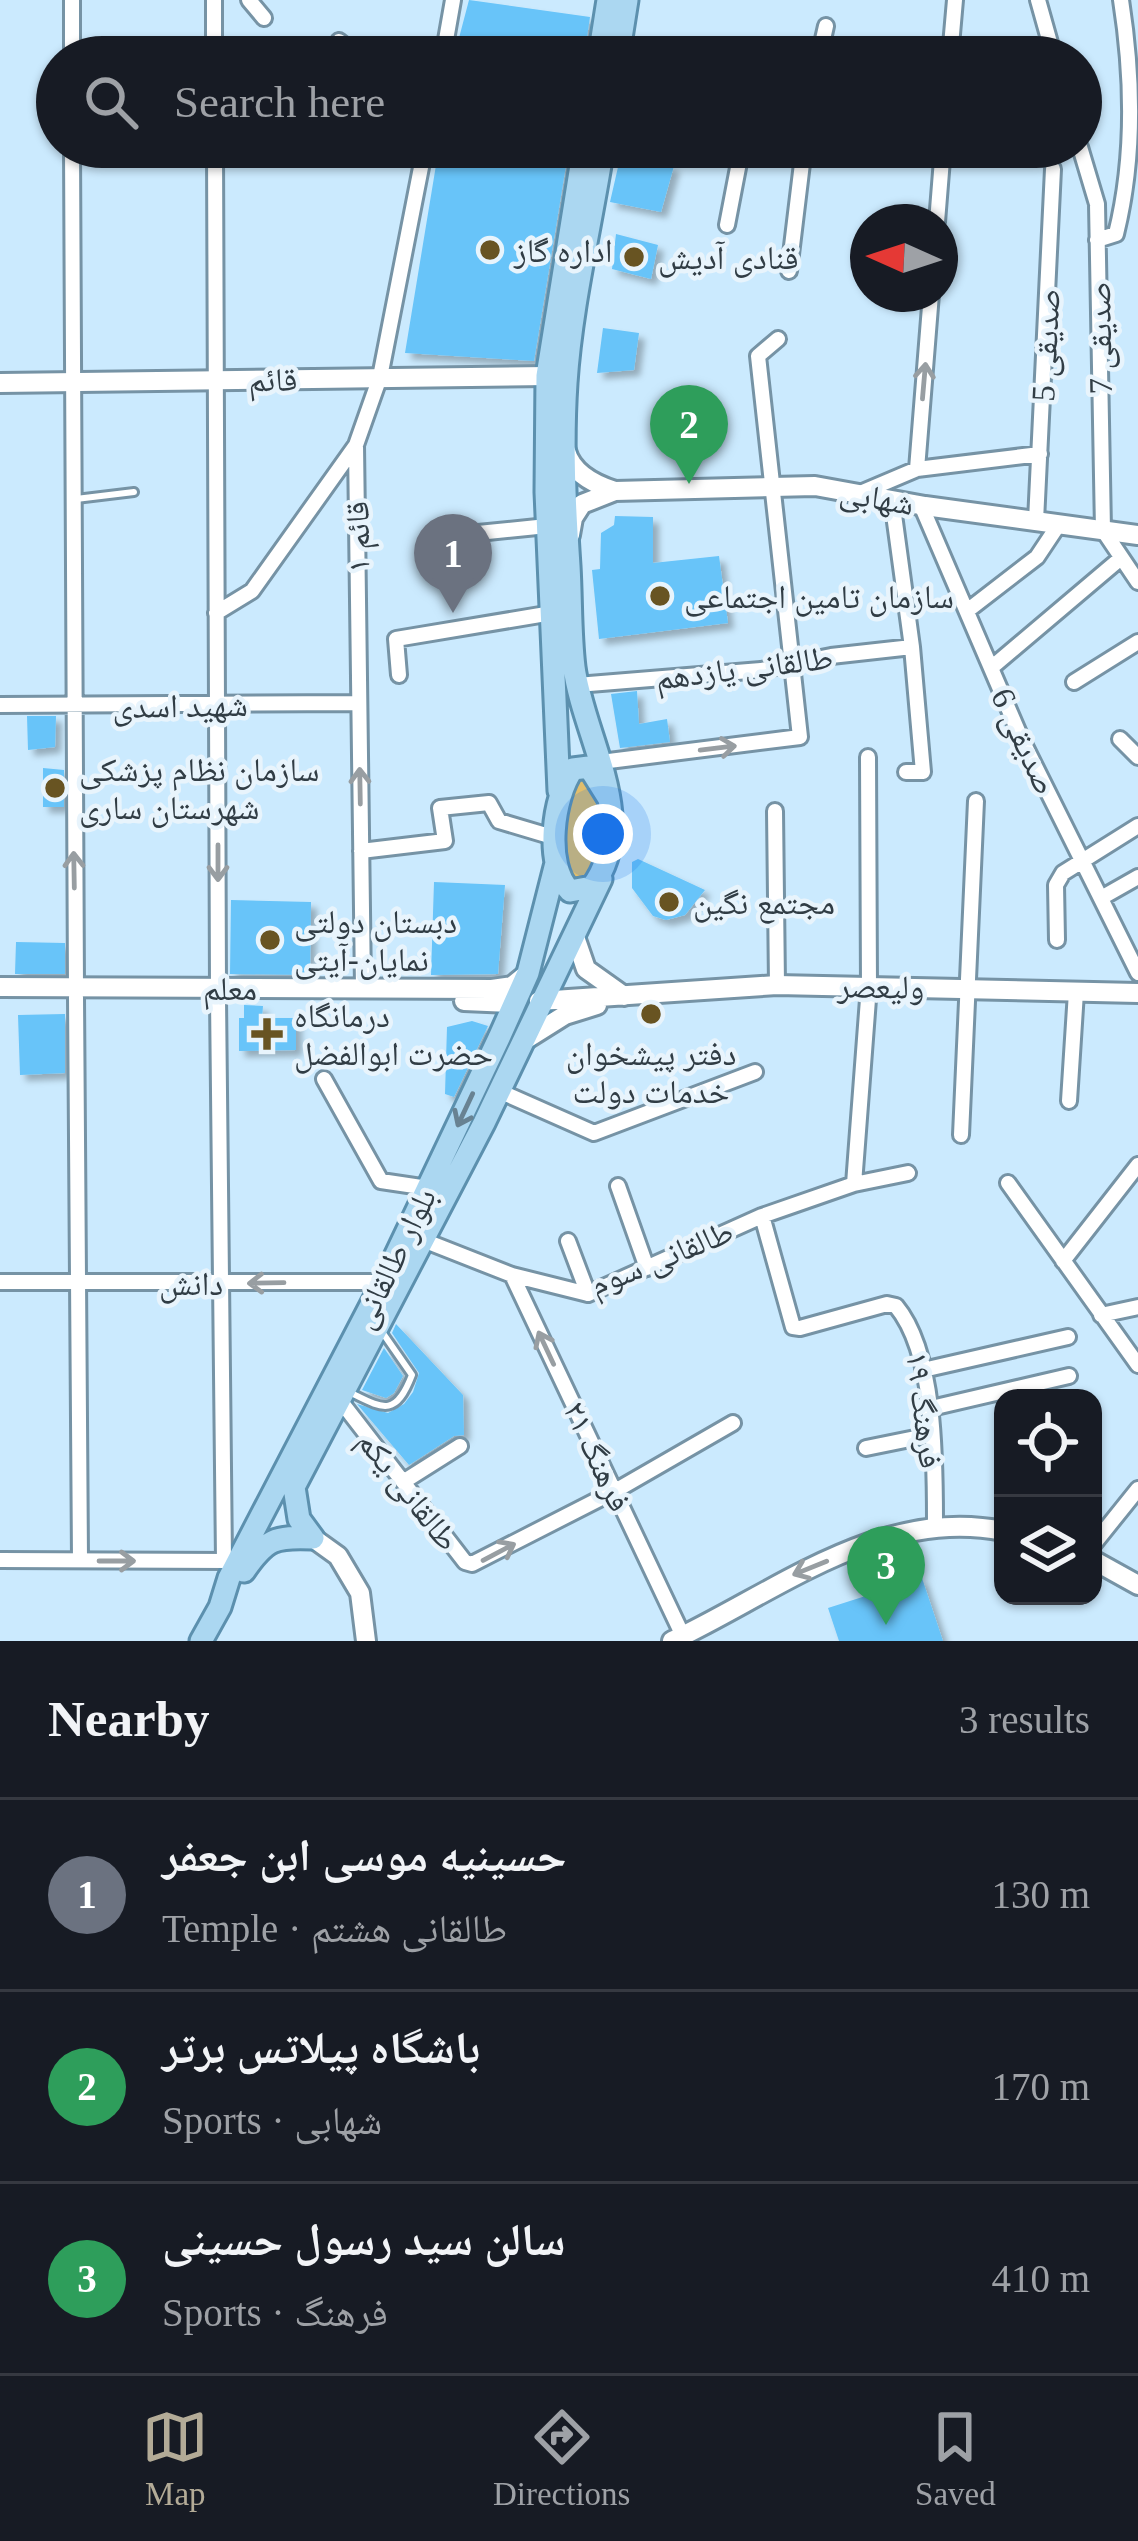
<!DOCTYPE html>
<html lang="en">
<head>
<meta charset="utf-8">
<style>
	body { margin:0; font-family:"Times New Roman","Noto Naskh Arabic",serif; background:#20242c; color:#f1f3f6 }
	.controls { position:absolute; right:36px; bottom:36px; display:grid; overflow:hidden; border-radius:24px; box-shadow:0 3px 9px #0004 }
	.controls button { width:108px; height:108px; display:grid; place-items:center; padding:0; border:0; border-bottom:3px solid #363941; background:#171b24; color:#f1f3f6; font:60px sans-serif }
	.compass { position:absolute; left:850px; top:204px; width:108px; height:108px; border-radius:50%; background:#171b24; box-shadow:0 3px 9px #0004; rotate:273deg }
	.you { position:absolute; left:603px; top:834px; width:42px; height:42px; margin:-30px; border:9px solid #fff; border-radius:50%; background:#1a73e8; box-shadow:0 0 0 18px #1a73e833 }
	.badge { display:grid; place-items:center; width:78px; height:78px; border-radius:50%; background:#b3ab97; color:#fff; font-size:39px; font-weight:700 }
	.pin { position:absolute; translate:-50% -99px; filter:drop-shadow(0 3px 6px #0008) }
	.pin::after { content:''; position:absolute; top:63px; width:42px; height:36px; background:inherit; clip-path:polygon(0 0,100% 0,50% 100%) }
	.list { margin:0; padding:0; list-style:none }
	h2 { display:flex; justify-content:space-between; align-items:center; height:156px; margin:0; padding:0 48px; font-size:51px }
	h2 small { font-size:39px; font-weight:400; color:#9ea1a6 }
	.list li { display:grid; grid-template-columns:78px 1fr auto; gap:36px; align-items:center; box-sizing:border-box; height:192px; padding:0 48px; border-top:3px solid #363941 }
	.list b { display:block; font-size:45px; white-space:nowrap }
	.list p { margin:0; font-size:39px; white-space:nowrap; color:#9ea1a6 }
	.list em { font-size:39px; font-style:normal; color:#9ea1a6 }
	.icon { flex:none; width:66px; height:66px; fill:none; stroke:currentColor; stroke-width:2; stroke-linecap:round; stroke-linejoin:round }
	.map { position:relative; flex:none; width:1138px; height:1641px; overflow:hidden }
	.search { position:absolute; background:#171b24; box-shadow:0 3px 9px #0004; left:36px; right:36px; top:36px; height:132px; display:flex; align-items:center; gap:30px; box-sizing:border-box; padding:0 42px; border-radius:66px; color:#9ea1a6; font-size:45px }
	.sheet { height:732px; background:#171b24 }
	nav { display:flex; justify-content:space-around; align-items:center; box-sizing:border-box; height:168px; border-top:3px solid #363941; background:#171b24; font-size:33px; color:#9ea1a6 }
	nav a { display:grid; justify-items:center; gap:6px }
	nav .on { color:#b3ab97 }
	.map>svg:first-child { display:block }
	.green { fill:#e2be6c }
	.building { fill:#67c4f9; filter:url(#shadow) }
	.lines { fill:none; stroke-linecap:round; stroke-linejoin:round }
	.lane-casing { stroke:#7693a5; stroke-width:12 }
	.street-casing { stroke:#7693a5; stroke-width:20 }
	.secondary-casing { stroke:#7693a5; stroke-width:24 }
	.primary-casing { stroke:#5c90ae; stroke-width:27 }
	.lane { stroke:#fff; stroke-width:6 }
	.street { stroke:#fff; stroke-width:14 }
	.secondary { stroke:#fff; stroke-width:18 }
	.primary { stroke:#abd7f1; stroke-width:21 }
	.oneway { stroke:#989ea2 }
	.oneway2 { stroke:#688292 }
	.poi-dot { fill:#685422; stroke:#e8f4fc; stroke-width:4.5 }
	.labels { text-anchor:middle; stroke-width:9; stroke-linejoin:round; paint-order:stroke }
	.poi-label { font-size:33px; fill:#313d45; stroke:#e8f4fc; text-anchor:start }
	.street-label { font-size:33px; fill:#313d45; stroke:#e8f4fc }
</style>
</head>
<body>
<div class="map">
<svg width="1138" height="1641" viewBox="0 0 1138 1641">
	<defs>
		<filter id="shadow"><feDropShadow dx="6" dy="6" stdDeviation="3" flood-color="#0004"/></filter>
	</defs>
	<rect width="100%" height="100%" fill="#cbeafe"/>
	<path class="green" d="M588 773C609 807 608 834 597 872L573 886C554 848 565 815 575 776Z"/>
	<path class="building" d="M469 0 590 17 584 57H454Z
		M439 147H569L534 361 405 353Z
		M621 154 674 166 661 212 610 202Z
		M616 234 658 245 651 279 612 269Z
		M603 328 639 333 634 370 597 373Z
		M615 516 653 517V563L719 556 728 623 599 639 592 570 600 569 601 533 614 525Z
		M637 691 639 724 667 719 670 742 620 748 611 694Z
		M27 716H56L55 747 28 750Z
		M43 768 64 770V807H43Z
		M638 859 705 890 685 915 666 920 653 916 632 888V862Z
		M434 882 505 885 498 974 431 975Z
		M231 900 311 902 310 975 230 974Z
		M16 942 65 943V974H15Z
		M244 1005 263 1006 262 1018H296V1050L239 1051V1018H244Z
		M65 1014V1073L20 1075 18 1015Z
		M472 1021 488 1026 454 1097 445 1094 447 1027Z
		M396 1324 463 1395 464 1435 454 1436 409 1465 357 1404 388 1413 404 1404 413 1392 419 1373 392 1333Z
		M384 1348 403 1376 394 1393 386 1398 362 1390Z
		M922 1578 943 1641H839L828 1608Z"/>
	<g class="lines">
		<g class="lane-casing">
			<path id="lane" d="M76 499 134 492
				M347 1391C382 1408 395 1419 412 1375L380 1329"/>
		</g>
		<g class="street-casing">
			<path id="street" d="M72 0V57
				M214 0V57
				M249 0 264 18
				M1038 0 1054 57
				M339 41 359 57
				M443 57 453 0
				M819 57 826 26
				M950 57 955 0
				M72 147 76 987
				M215 147 218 988
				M1080 147 1097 204 1103 530 1138 582
				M937 222 943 147
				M727 225 742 147
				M1097 240 1116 234C1135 157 1133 77 1121 0
				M789 271 804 147
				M917 469 931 294
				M858 494 917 469 1040 454
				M892 500 912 647 923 772H906
				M921 505 1021 738 1138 973
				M1036 521 1053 169
				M468 534 547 526
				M967 611 1037 557 1059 524
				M216 613 252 591 356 445
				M991 668 1121 558
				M399 675 396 639 552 613
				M1074 682 1138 642
				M577 685 761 670 831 656 912 647
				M0 705 359 703
				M1120 739 1138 757
				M601 762 800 737 758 356 778 339
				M775 811 777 985
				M361 851 445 841 440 808 489 803 499 821 556 838
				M1101 898 1138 877
				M1057 940 1056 885 1063 873 1138 826
				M363 987 356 445 380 377 425 147
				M76 997 80 1560
				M218 998 224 1561
				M324 1079 381 1181 428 1188
				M499 1091 594 1133 755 1072
				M1069 1101 1076 992
				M961 1135 976 801
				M1008 1183 1138 1365
				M854 1184 908 1173
				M618 1186 647 1268
				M762 1216 793 1327 800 1328 887 1304 896 1306C936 1354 935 1464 935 1526
				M423 1240 512 1275 588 1294 762 1216 854 1184 869 986 868 757
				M568 1241 588 1294
				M1063 1261 1138 1165
				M512 1275 683 1636
				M0 1282H383
				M1101 1315 1138 1307
				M923 1370 1068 1337
				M339 1399 465 1562 472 1564 615 1491 733 1423
				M927 1409 1069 1376
				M866 1448 930 1435
				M403 1482 460 1446
				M1093 1545 1138 1489
				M0 1560 229 1561"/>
		</g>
		<g class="secondary-casing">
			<path id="secondary" d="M0 383 547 376
				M566 451C572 473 593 484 615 491
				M570 535 573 518 582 504 615 491 815 486 925 506 1138 535
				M575 937 586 969 624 996
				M0 987 492 989 512 986 528 973
				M464 1001 513 1003
				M539 1001 777 985 1138 993
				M522 1042 565 1015 597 1005
				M313 1538 338 1556 360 1593 366 1641
				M1093 1560 1138 1585
				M672 1641C776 1592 882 1506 1003 1531"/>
		</g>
		<g class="primary-casing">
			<path id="primary" d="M599 57 608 0
				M618 57 627 0
				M603 147C591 225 571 305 566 383 562 444 565 505 569 566 571 600 570 634 574 667 583 737 641 821 592 887L570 891C544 866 553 796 573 769L589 767 609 799
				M559 791 546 492 547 376 584 147
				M313 1538 299 1519 294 1487 484 1123 601 879
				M244 1571C266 1539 275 1536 313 1538
				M201 1641 220 1607 229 1578 383 1282 499 1038 528 973 556 863"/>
		</g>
		<use href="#lane" class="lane"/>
		<use href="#street" class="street"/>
		<use href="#secondary" class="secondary"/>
		<use href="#primary" class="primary"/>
	</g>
	<defs><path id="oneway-shaft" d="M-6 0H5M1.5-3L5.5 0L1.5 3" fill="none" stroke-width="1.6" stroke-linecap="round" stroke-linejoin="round" transform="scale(3)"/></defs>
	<g class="oneway">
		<use href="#oneway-shaft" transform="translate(924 381) rotate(-85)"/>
		<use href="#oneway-shaft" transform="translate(718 748) rotate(-7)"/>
		<use href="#oneway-shaft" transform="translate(360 786) rotate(-91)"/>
		<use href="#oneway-shaft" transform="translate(218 863) rotate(90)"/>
		<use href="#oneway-shaft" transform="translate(74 870) rotate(-91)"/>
		<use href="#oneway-shaft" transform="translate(266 1283) rotate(179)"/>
		<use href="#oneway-shaft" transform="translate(546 1348) rotate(-115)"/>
		<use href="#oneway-shaft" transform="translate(499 1552) rotate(-28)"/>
		<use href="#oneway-shaft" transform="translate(117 1561)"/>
		<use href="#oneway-shaft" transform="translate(810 1568) rotate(158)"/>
	</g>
	<use class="oneway2" href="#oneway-shaft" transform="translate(465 1110) rotate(115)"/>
	<g class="poi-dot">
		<circle cx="490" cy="250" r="12"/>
		<circle cx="634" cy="257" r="12"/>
		<circle cx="660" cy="596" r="12"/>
		<circle cx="55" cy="788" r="12"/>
		<circle cx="669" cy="902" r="12"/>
		<circle cx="270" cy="940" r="12"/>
		<circle cx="651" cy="1014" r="12"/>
		<path d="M261 1016h12v12h12v12h-12v12h-12v-12h-12v-12h12z"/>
	</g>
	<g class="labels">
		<g class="poi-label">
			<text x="514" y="262">اداره گاز</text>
			<text x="658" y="269">قنادی آدیش</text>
			<text x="684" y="608">سازمان تامین اجتماعی</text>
			<text x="79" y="781">سازمان نظام پزشکی<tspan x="79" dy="38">شهرستان ساری</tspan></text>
			<text x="693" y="914">مجتمع نگین</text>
			<text x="294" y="933">دبستان دولتی<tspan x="294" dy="38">نمایان-آیتی</tspan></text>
			<text x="294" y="1027">درمانگاه<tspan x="294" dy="38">حضرت ابوالفضل</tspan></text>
			<text x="651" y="1065" text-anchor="middle">دفتر پیشخوان<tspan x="651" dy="38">خدمات دولت</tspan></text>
		</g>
		<g class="street-label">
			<text transform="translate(1099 338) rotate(-91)" y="12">صدیقی 7</text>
			<text transform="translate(1045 345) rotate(-87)" y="12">صدیقی 5</text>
			<text transform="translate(273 379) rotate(-1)" y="12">قائم</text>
			<text transform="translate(877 497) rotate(10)" y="12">شهابی</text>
			<text transform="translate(357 537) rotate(-91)" y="12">قائم ١</text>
			<text transform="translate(744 667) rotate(-7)" y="12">طالقانی یازدهم</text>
			<text transform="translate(180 705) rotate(-1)" y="12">شهید اسدی</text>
			<text transform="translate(1025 741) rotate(65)" y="12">صدیقی 6</text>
			<text transform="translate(881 986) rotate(1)" y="12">ولیعصر</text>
			<text x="230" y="1000">معلم</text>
			<text transform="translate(661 1257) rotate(-22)" y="12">طالقانی سوم</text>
			<text transform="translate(393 1258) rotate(-64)" y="12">بلوار طالقانی</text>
			<text x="191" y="1295">دانش</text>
			<text transform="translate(925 1410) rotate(83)" y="12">فرهنگ ۱۹</text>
			<text transform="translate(598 1456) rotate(65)" y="12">فرهنگ ۲۱</text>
			<text transform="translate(409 1490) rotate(52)" y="12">طالقانی یکم</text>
		</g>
	</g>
</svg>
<div class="controls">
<button><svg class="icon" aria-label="locate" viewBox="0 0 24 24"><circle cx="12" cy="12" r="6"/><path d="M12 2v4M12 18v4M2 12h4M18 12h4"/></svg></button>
<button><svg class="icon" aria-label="layers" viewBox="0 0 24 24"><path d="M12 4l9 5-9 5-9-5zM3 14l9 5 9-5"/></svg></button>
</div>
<svg class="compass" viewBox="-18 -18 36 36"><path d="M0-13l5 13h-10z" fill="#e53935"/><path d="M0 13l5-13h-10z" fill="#9ea1a6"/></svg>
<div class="you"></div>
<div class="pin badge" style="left:453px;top:613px;background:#6b7280">1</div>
<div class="pin badge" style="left:689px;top:484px;background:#2e9e5b">2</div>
<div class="pin badge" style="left:886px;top:1625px;background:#2e9e5b">3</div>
<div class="search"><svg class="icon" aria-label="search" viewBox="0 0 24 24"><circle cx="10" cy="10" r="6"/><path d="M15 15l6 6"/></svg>Search here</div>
</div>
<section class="sheet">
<h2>Nearby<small>3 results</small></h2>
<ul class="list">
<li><span class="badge" style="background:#6b7280">1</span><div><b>حسینیه موسی ابن جعفر</b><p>Temple · طالقانی هشتم</p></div><em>130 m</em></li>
<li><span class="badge" style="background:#2e9e5b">2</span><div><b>باشگاه پیلاتس برتر</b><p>Sports · شهابی</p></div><em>170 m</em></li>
<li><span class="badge" style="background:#2e9e5b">3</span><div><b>سالن سید رسول حسینی</b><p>Sports · فرهنگ</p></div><em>410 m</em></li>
</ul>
</section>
<nav>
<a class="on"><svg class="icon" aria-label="map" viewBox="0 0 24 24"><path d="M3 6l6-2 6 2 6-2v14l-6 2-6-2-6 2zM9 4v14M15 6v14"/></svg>Map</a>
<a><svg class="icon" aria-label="directions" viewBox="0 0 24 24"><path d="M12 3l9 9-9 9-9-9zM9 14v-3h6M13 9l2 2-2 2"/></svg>Directions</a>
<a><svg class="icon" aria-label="saved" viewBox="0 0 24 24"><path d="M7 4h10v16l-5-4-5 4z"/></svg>Saved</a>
</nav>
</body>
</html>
